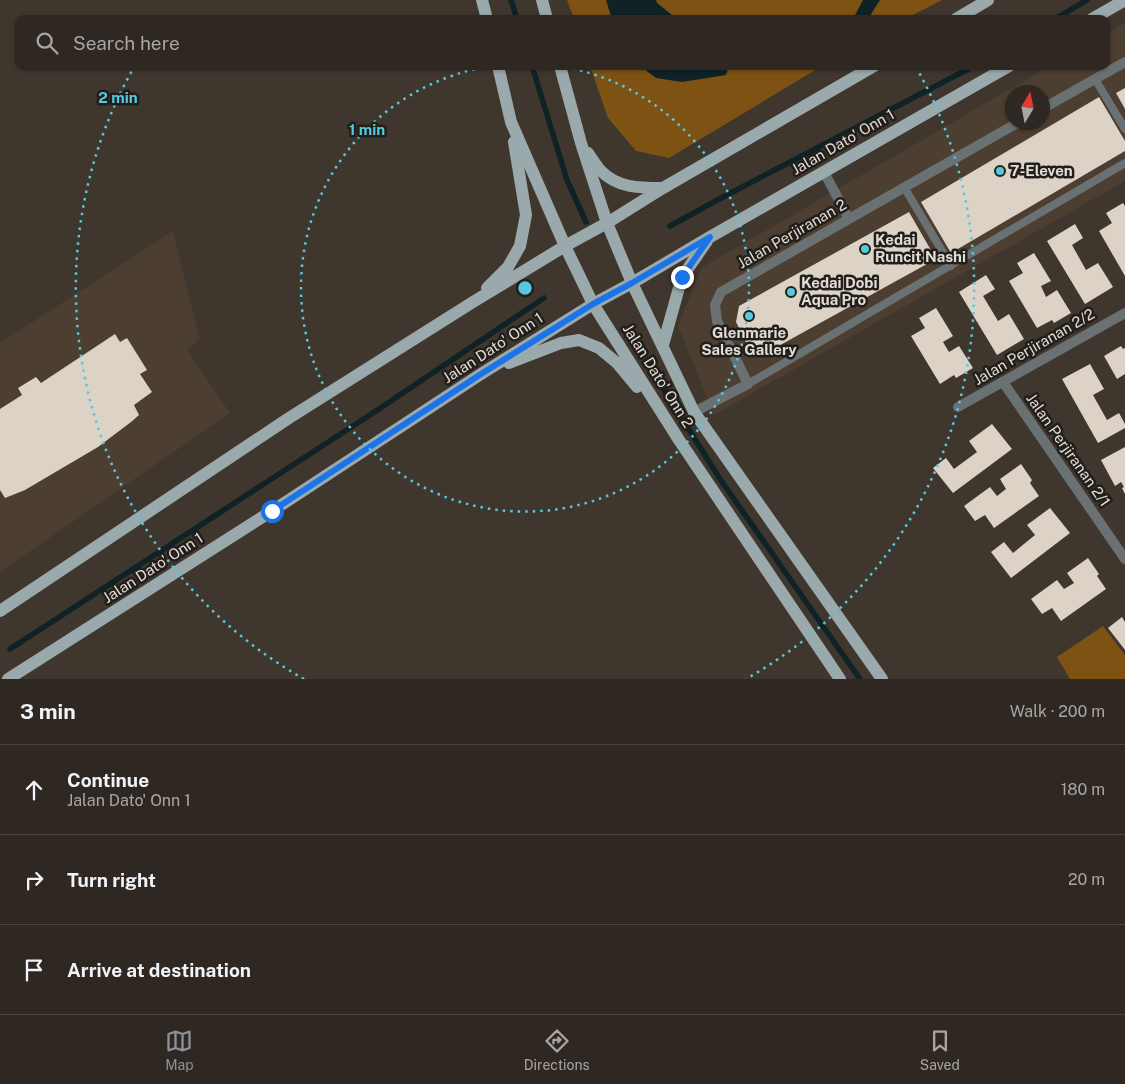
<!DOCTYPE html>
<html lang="en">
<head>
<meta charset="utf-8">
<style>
	body { margin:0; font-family:"Public Sans",sans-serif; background:#37302a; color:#f1f3f6 }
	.compass { position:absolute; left:1005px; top:85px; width:45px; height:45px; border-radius:50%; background:#2f2822; box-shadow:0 1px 4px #0004; rotate:10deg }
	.stop { position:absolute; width:15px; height:15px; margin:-11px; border:4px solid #1a73e8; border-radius:50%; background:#fff }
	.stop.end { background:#1a73e8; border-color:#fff; box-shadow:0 1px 5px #0008 }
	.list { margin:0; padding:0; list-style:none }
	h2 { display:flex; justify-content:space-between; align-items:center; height:65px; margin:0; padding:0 20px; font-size:21px }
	h2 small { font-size:16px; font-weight:400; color:#a7a6a5 }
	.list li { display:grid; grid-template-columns:32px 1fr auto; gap:15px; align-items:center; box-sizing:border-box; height:90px; padding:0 20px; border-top:1px solid #4a4440 }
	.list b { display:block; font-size:19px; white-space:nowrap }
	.list p { margin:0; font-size:16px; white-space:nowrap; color:#a7a6a5 }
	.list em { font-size:16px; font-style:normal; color:#a7a6a5 }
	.icon { flex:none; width:28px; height:28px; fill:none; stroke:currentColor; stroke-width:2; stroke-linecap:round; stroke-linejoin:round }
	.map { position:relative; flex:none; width:1125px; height:679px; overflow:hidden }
	.search { position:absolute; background:#2f2822; box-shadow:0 1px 4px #0004; left:15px; right:15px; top:15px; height:55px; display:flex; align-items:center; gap:12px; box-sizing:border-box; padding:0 18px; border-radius:10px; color:#a7a6a5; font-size:19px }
	.sheet { height:335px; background:#2f2822 }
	nav { display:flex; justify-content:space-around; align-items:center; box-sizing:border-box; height:70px; border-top:1px solid #4a4440; background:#2f2822; font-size:14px; color:#a7a6a5 }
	nav a { display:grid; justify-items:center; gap:2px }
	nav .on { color:#8c9099 }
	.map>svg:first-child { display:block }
	.built { fill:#4c3e30; fill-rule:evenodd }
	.green { fill:#7e5212 }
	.water { fill:#0f2226 }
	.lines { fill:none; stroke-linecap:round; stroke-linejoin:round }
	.stream { stroke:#0f2226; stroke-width:5.5 }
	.building { fill:#dcd2c6 }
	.lane { stroke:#6a7173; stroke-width:8 }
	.street { stroke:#6a7173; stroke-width:10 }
	.primary { stroke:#9aa9ac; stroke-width:12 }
	.route { stroke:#1a73e8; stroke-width:6 }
	.ring { fill:none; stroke:#56c9e1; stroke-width:2.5; stroke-dasharray:2.5 5 }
	.poi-dot { fill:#56c9e1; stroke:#221e1a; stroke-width:2 }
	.labels { text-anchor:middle; stroke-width:5; stroke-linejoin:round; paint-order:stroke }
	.street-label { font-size:15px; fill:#e1dcd6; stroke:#221e1a }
	.poi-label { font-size:15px; font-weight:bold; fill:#e1dcd6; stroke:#221e1a; text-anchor:start }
	.centre { fill:#56c9e1; stroke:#221e1a; stroke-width:2.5 }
	.ring-label { font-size:15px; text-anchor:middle; font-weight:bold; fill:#56c9e1; stroke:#221e1a; stroke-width:5; stroke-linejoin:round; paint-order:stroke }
</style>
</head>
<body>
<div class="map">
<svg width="1125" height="679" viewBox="0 0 1125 679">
	<rect width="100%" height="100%" fill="#3f362d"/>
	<path class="built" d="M1125 23V181L714 415 678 326 701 268 1050 66H1106V34ZM1012 92H1042V122H1012Z
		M173 231 200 339 187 350 230 413 0 572V343Z"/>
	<path class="green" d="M567 0H942L905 19H574Z
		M590 66H822L669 158 636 151 608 118Z
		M1103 626 1125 655V679H1070L1057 657Z"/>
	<path class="water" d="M606 0H656L657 3 677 19H612Z
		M863 0H880L868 19H853Z
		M640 66H729L726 75 682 82 656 78Z"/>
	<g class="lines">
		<path class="stream" d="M511 0 517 19
			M1055 19 1087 0
			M532 66 567 180 586 222
			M670 226 723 197 974 66
			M649 366 720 479 860 679
			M10 649 376 411 544 298"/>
	</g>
	<path class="building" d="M1125 88V109L1116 93Z
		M1099 97 1125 141V151L951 253 921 202Z
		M1123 203 1125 206V276L1099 231 1112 223 1106 213Z
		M909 212 936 259 764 354 751 352 736 322 739 306Z
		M1075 224 1083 238 1072 245 1086 270 1098 263 1113 287 1085 304 1047 241Z
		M1034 253 1051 281 1041 286 1046 297 1057 290 1071 313 1054 323 1052 320 1037 328 1009 281 1023 273 1017 263Z
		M986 275 995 289 983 296 998 321 1009 314 1024 339 997 355 959 292Z
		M936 308 953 336 943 342 949 352 959 346 973 368 956 378 954 375 940 384 911 336 925 328 919 318Z
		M115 334 120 342 127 338 147 370 140 374 152 392 134 405 139 415 131 422 98 447 25 490 5 498 0 490V409L22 395 18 388 36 377 41 383Z
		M1121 346 1123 349 1125 348V374L1117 379 1104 356Z
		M1090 364 1104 389 1093 395 1107 420 1119 413 1125 424V428L1098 443 1062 379Z
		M992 424 1012 449 953 493 933 468 946 458 954 469 977 452 969 441Z
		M1125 447V494L1122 488 1124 487 1121 482 1115 486 1101 460Z
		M1021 464 1032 480 1030 483 1039 496 994 528 985 515 975 521 964 506 990 487 997 496 1006 489 1000 479Z
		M1050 508 1070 533 1011 578 991 552 1004 542 1013 553 1035 535 1027 525Z
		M1088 558 1099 574 1097 576 1106 589 1061 621 1052 608 1042 614 1031 599 1057 580 1064 589 1074 583 1067 573Z
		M1122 617 1125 622V650L1108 628Z"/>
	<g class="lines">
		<path class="lane" d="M1095 79 1125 129
			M904 187 951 266
			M748 384 1125 163"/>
		<path class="street" d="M1042 109 1125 62
			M824 172 849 219
			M1003 382 1125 559
			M958 407 1125 313
			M694 412 748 384 717 321 715 305 721 292 1019 122"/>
		<path class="primary" d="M482 0 487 19
			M542 0 547 19
			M956 19 988 0
			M1092 19 1125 0
			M498 66 511 122 565 246 593 304 679 440 840 679
			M560 66 581 143 607 223 632 283 694 412 882 679
			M588 153C592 159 596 165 600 170 617 188 639 188 662 188
			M487 288 508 267 520 246 526 215 514 142
			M663 345 682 277 707 241
			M509 363 561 343 579 340 599 348 617 363 637 387
			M0 611 289 418 473 302 565 246 607 223 663 188 874 66
			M8 679 272 511 481 374 593 304 632 283 710 237 1009 66"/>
	</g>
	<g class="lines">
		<path class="route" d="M272 511 481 374 593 304 632 283 710 237 682 277"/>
	</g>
	<g class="ring">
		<path d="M558 66A224 224 0 1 1 492 66"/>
		<path d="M304 679A449 449 0 0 1 134 67M916 67A449 449 0 0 1 746 679"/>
	</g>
	<g class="poi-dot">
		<circle cx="1000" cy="171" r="5"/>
		<circle cx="865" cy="249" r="5"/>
		<circle cx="791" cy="292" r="5"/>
		<circle cx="749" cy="316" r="5"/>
	</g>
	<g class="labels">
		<g class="street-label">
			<text transform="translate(843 142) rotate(-30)" y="5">Jalan Dato' Onn 1</text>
			<text transform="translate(792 234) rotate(-30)" y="5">Jalan Perjiranan 2</text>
			<text transform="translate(1034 347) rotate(-30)" y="5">Jalan Perjiranan 2/2</text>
			<text transform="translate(493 348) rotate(-33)" y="5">Jalan Dato' Onn 1</text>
			<text transform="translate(658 376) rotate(58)" y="5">Jalan Dato' Onn 2</text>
			<text transform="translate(1068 450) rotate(55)" y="5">Jalan Perjiranan 2/1</text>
			<text transform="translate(153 568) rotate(-33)" y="5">Jalan Dato' Onn 1</text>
		</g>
		<g class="poi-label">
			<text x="1010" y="176">7-Eleven</text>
			<text x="875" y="245">Kedai<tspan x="875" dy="17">Runcit Nashi</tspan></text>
			<text x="801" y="288">Kedai Dobi<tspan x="801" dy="17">Aqua Pro</tspan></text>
			<text x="749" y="338" text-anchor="middle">Glenmarie<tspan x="749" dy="17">Sales Gallery</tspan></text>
		</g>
	</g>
	<circle cx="525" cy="288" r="8" class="centre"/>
	<g class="ring-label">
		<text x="118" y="103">2 min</text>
		<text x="367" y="135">1 min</text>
	</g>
</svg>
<svg class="compass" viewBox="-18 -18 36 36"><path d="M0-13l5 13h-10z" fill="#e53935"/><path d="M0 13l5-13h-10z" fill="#a7a6a5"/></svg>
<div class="stop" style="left:272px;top:511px"></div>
<div class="stop end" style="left:682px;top:277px"></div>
<div class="search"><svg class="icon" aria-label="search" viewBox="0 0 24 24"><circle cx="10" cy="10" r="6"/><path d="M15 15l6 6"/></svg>Search here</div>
</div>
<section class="sheet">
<h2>3 min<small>Walk · 200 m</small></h2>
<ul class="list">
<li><svg class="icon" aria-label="ahead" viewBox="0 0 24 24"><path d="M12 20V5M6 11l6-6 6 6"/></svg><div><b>Continue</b><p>Jalan Dato' Onn 1</p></div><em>180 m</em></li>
<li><svg class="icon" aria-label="right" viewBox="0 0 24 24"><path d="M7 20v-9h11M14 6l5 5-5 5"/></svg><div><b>Turn right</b></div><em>20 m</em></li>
<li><svg class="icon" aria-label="arrive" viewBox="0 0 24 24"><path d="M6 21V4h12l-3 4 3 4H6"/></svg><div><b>Arrive at destination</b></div></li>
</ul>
</section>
<nav>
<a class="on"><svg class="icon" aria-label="map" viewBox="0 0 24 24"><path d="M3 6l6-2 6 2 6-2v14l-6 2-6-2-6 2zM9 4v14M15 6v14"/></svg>Map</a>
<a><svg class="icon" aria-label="directions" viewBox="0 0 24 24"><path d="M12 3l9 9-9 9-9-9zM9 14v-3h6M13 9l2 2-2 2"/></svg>Directions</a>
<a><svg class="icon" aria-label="saved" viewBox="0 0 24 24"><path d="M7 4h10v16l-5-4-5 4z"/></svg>Saved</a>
</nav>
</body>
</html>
